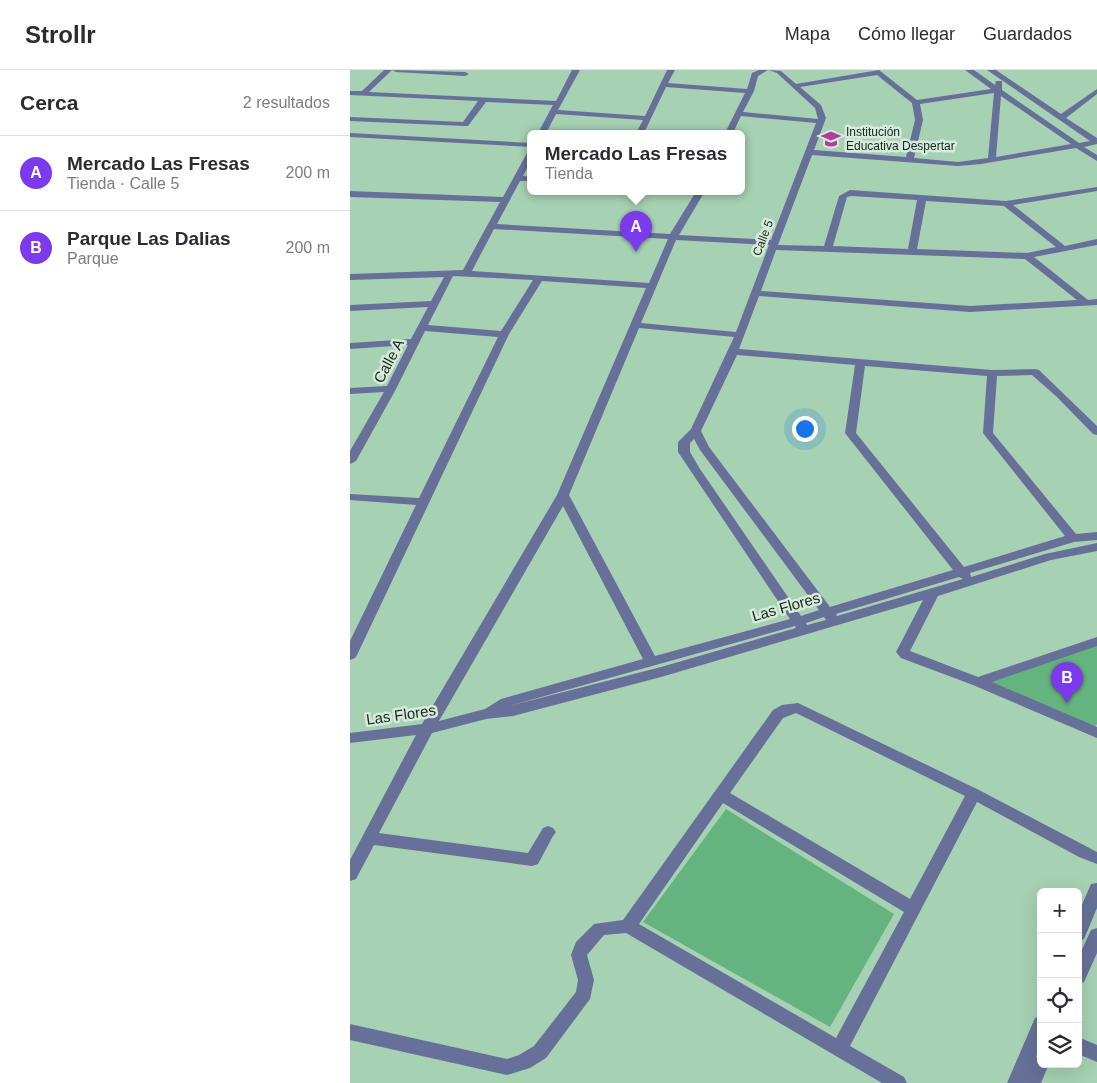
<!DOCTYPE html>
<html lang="es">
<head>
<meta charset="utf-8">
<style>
	body { margin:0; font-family:Arial,sans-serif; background:#f2f2f3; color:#2b2b33 }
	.controls { position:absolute; right:15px; bottom:15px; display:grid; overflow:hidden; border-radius:8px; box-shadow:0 5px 20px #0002 }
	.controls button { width:45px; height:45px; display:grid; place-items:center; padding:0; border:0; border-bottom:1px solid #e1e1e2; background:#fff; color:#2b2b33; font:25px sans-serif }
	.you { position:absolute; left:454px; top:358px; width:18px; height:18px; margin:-12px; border:4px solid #fff; border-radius:50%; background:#1a73e8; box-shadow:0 0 0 8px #1a73e833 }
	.badge { display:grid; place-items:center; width:32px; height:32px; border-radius:50%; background:#7c3aed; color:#fff; font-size:16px; font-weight:700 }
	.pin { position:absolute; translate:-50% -41px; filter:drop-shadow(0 1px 2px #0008) }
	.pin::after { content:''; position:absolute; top:26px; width:18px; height:15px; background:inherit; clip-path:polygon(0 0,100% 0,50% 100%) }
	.popup { position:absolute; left:177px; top:60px; width:218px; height:65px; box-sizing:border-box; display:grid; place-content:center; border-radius:8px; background:#fff; filter:drop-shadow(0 1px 4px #0005); font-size:16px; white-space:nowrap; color:#7c7c81 }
	.popup b { font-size:19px; color:#2b2b33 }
	.popup::after { content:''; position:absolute; left:50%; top:100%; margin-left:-10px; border:10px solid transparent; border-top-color:#fff }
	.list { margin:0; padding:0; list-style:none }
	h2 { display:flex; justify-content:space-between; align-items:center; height:65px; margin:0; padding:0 20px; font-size:21px }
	h2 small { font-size:16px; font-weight:400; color:#7c7c81 }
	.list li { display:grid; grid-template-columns:32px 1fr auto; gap:15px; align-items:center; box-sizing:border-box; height:75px; padding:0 20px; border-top:1px solid #e1e1e2 }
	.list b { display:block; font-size:19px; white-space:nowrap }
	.list p { margin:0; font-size:16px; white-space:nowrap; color:#7c7c81 }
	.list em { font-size:16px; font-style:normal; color:#7c7c81 }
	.icon { flex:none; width:28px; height:28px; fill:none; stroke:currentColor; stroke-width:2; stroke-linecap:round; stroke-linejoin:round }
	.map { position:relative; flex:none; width:747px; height:1013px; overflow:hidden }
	header { display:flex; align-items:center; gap:30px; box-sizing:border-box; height:70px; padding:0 25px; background:#fff; border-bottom:1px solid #e1e1e2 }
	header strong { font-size:24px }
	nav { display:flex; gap:28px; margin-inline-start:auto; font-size:18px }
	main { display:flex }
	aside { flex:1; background:#fff }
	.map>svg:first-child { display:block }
	.green { fill:#65b37f }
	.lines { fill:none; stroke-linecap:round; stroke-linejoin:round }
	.minor { fill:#677098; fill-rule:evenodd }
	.labels { text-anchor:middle; stroke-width:5; stroke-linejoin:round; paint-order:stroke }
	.far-poi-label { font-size:12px; fill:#16271b; stroke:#d6ebdc; text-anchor:start }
	.far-street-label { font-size:12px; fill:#16271b; stroke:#d6ebdc }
	.street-label { font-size:15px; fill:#16271b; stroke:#d6ebdc }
</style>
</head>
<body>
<header>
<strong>Strollr</strong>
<nav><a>Mapa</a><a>Cómo llegar</a><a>Guardados</a></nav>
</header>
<main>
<aside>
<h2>Cerca<small>2 resultados</small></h2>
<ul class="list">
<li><span class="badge">A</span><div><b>Mercado Las Fresas</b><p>Tienda · Calle 5</p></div><em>200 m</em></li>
<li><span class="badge">B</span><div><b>Parque Las Dalias</b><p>Parque</p></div><em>200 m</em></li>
</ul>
</aside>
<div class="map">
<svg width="747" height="1013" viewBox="0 0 747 1013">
	<rect width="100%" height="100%" fill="#a6d1b2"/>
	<path class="green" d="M747 575V654L744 659 638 612Z
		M376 739 544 844 480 957 293 852Z"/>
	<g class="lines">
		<path class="minor" d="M34 0H42L19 22 206 31 222 0H230L208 40 295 46 317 0H325L318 13 397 19 402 3 409 0H418L408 6 404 21 393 42 468 49 465 38 427 3 419 0 431 1 446 14 529 0 567 30 641 19 615 0H624L645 15 646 11H652V20L729 73 740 71 637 0H646L711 44 747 19V24L716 48 747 68V74L734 77 747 85V91L726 78 631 94 608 96 462 85 428 175 474 176 489 126 500 120 656 131 747 117V121L663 135 715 176 747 169V175L684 187 738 230 747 229V235L620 242 409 226 389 279 642 300 685 299 689 300 747 356V365L743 364 707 327 682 305 647 306 643 363 726 464 747 462V470L724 472 620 503 621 507 695 484 747 473V481L701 490 588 526 560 581 628 607 747 567V576L642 612 747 657V668L623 615 551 588 546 582 573 530 311 607 163 646 136 649 82 663 29 763 178 783 193 758 198 756 203 758 206 762 203 766 188 794 182 796 24 775 6 809 0 811V790L66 665 0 673V663L72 654 207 425 296 218 192 211 159 264 7 585 5 588 0 590V571L66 435 0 430V424L69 428 148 267 75 261 46 319 6 391 0 394V381L34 322 0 324V318L37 316 58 275 0 279V273L61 269 78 237 0 241V235L81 231 94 207 0 210V204L113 200 150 132 0 127V121L153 127 177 83 181 81V90L173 106 181 107V111H170L147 154 320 164 344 125 329 124 325 121H355L329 165 421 170 466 53 391 46 383 63H375L395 23 316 17 294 63H286L293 50 206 44 196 63H188L203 35 136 32 118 56H115L0 51V47L113 52 128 31 0 25V21H12ZM527 5 562 33 565 50 556 87 464 80 476 48 471 35 450 17ZM644 23 638 88 608 92 564 88 573 50 570 34ZM651 26 721 74 646 87ZM501 126 567 130 558 179 483 176 497 127ZM576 131 654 136 706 177 677 183 567 179ZM144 159 318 169 299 213 122 201ZM326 170 419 175 386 262 291 253ZM426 180 675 189 727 230 620 236 411 221ZM103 206 183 210 151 261 78 255ZM289 258 384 267 341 359 328 372V382L440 549 305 586 219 425ZM387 285 505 295 495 363 603 500 480 537 359 377 351 361ZM515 296 637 306 633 363 715 466 614 497 506 363ZM344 369 350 380 469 540 451 546 350 399 340 382V373ZM213 436 293 589 151 629 135 639 89 651ZM609 507 613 509 487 546 486 544ZM474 547 476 550 457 555 456 553ZM445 556 446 558 311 597 159 636Z
			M42 0 115 2 119 4 115 6 46 2Z
			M0 63 181 73V77L0 67Z
			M448 633 629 720 747 782V794L729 787 627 732 500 976 554 1007 557 1013H532L276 863 254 865 237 885 244 910 240 929 196 988 180 998 157 1005 0 970V954L157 989 169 985 184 976 226 922 228 910 221 885 226 872 244 854 273 850 423 640 432 635ZM446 643 615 726 560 829 380 723 433 648ZM373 733 554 842 486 968 289 854Z
			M747 813V838L734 869 728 871V844L741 814Z
			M747 858V883L734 912 728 914V888L741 860Z
			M691 945V975L686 987 691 985V994H699L691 1013H657L685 948Z
			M728 967 747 975V992L728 984Z"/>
	</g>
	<defs>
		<g id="school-bare" transform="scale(1.5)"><path d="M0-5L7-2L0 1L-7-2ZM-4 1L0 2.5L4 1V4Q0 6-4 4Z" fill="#ac3e9c" stroke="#d6ebdc" stroke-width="2.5" paint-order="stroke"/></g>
	</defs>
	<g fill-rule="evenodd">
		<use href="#school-bare" x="481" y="69"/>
	</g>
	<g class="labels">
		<g class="far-poi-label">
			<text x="496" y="66">Institución<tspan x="496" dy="14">Educativa Despertar</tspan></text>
		</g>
		<g class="far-street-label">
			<text transform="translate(413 168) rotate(-69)" y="4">Calle 5</text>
		</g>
		<g class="street-label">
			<text transform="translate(39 291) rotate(-62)" y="5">Calle A</text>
			<text transform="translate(436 537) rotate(-16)" y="5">Las Flores</text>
			<text transform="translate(51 645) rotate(-8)" y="5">Las Flores</text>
		</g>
	</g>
</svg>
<div class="controls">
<button>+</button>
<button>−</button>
<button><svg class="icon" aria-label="locate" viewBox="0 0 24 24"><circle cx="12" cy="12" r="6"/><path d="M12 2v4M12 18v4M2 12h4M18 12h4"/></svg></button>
<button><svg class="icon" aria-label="layers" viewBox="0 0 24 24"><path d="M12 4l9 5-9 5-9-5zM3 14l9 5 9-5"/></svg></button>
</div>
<div class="you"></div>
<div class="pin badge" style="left:286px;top:182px">A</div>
<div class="popup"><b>Mercado Las Fresas</b>Tienda</div>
<div class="pin badge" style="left:717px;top:633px">B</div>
</div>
</main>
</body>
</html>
